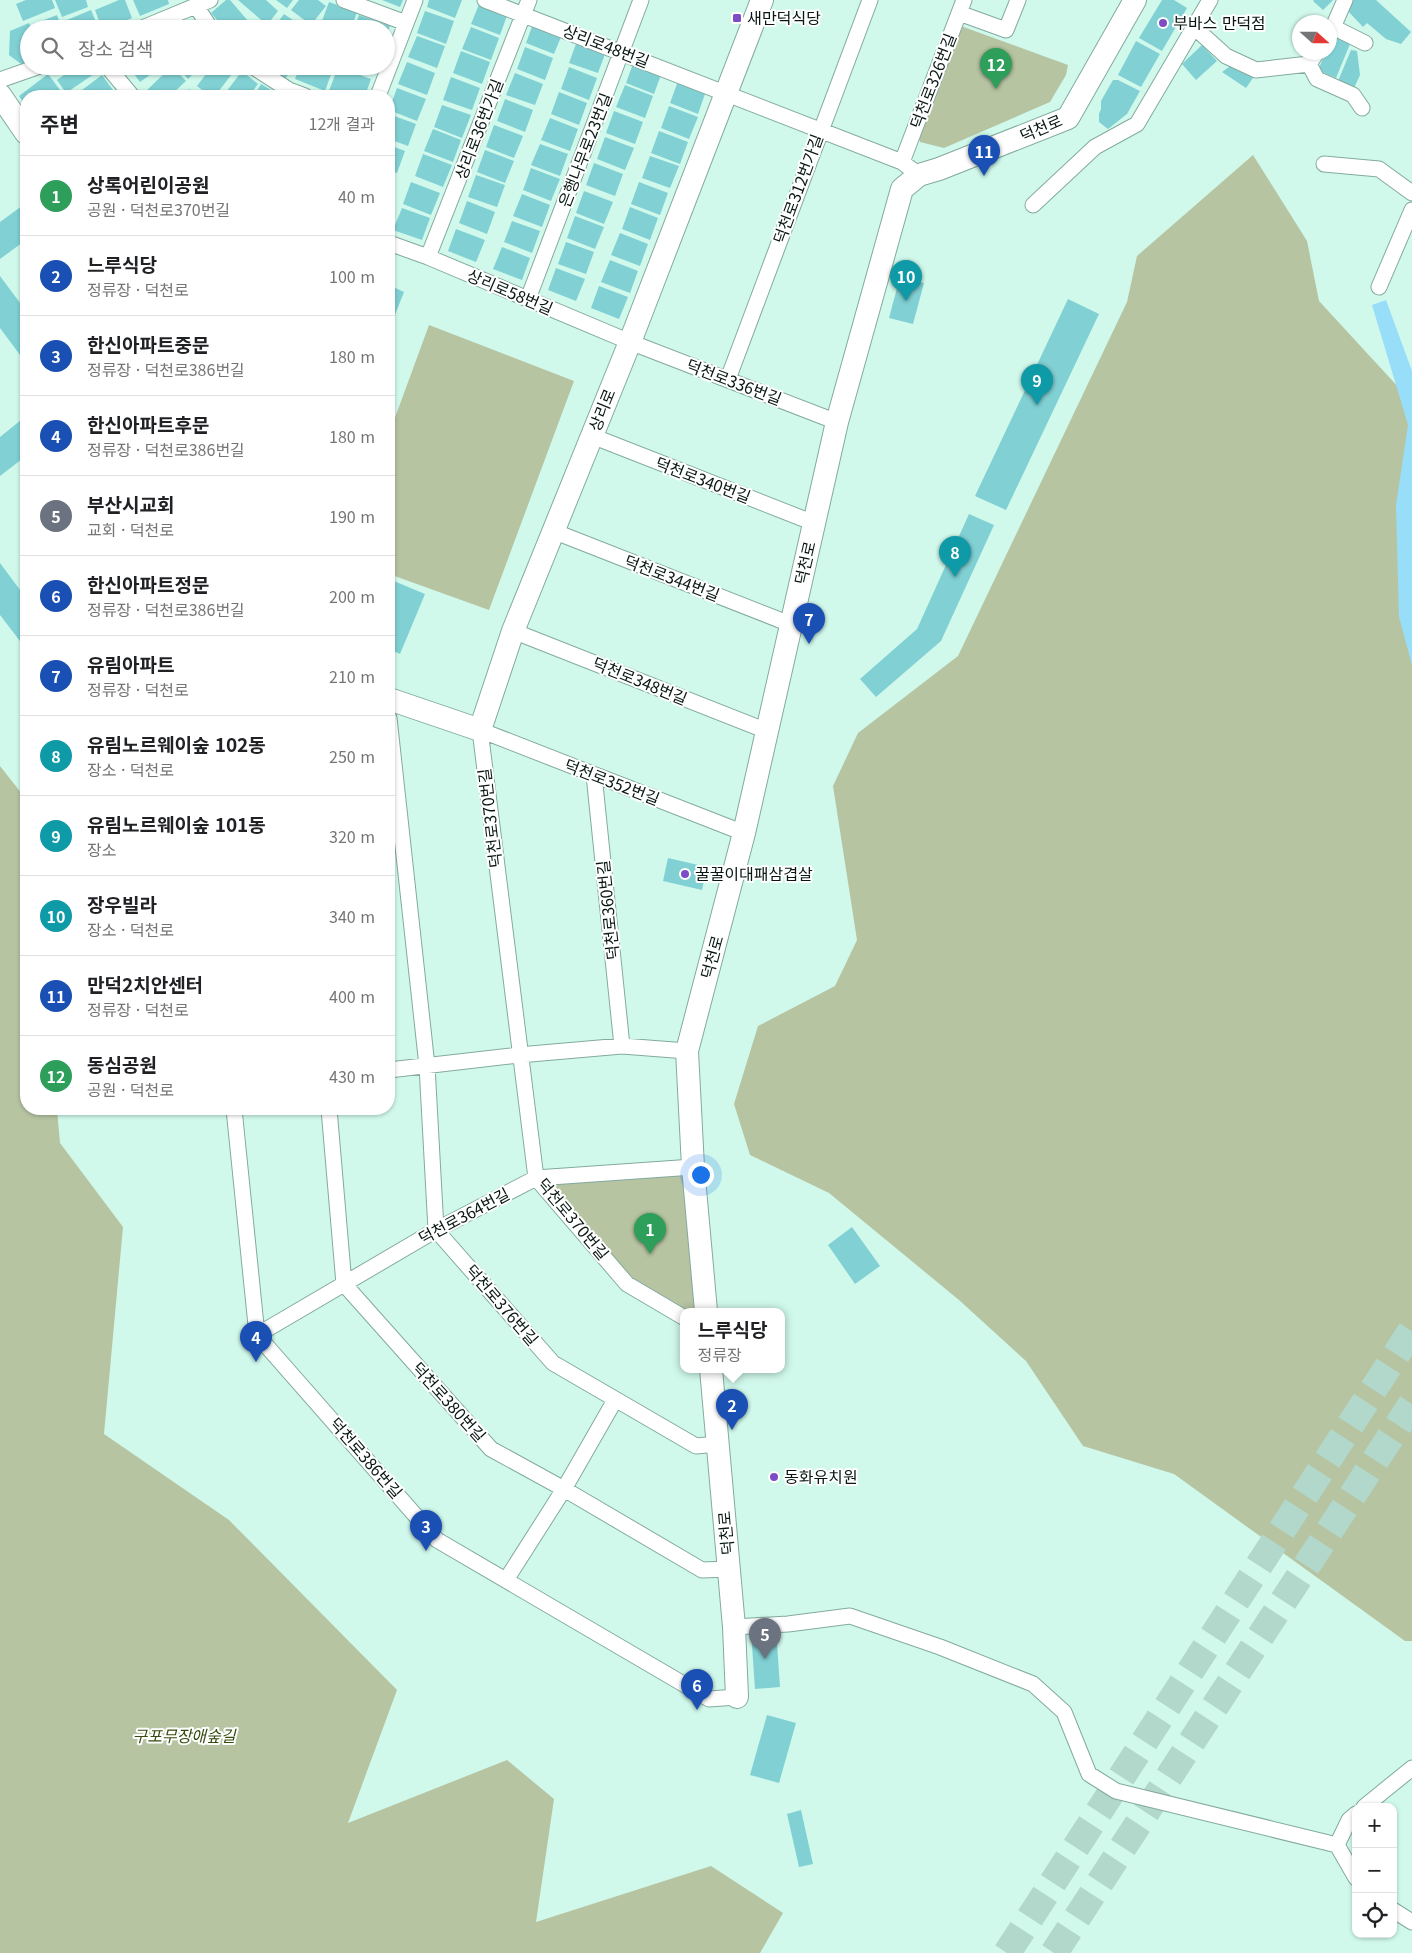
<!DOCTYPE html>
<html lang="ko">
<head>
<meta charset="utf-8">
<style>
	body { margin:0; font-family:Georgia,"Noto Sans KR",serif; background:#f2f2f2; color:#202124 }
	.controls { position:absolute; right:15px; bottom:15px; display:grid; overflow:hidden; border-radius:10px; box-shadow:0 1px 4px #0004 }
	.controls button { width:45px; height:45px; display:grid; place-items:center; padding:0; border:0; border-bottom:1px solid #e0e0e0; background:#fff; color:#202124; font:25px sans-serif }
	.compass { position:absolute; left:1292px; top:15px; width:45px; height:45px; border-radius:50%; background:#fff; box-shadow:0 1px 4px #0004; rotate:111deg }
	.you { position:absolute; left:700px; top:1174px; width:18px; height:18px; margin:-12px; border:4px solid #fff; border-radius:50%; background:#1a73e8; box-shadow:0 0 0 8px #1a73e833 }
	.badge { display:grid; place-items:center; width:32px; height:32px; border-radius:50%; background:#7d4dc6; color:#fff; font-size:16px; font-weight:700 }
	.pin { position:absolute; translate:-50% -41px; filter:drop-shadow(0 1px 2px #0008) }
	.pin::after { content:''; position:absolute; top:26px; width:18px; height:15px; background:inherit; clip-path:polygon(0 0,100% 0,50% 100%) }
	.popup { position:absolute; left:680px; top:1308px; width:105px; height:65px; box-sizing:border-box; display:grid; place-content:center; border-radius:10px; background:#fff; filter:drop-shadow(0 1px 4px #0005); font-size:16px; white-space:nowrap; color:#757577 }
	.popup b { font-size:19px; color:#202124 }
	.popup::after { content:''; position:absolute; left:50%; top:100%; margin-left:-10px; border:10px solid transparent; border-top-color:#fff }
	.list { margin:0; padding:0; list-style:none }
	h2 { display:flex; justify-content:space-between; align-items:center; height:65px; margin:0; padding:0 20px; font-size:21px }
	h2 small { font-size:16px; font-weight:400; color:#757577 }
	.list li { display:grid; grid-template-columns:32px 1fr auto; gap:15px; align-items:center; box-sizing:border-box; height:80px; padding:0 20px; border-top:1px solid #e0e0e0 }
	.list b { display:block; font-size:19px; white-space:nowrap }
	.list p { margin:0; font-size:16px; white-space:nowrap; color:#757577 }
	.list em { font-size:16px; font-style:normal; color:#757577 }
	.icon { flex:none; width:28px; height:28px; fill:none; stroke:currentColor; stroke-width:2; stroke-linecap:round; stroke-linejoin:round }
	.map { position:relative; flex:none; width:1412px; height:1953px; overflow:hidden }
	.search { position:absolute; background:#fff; box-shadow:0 1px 4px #0004; left:20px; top:20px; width:375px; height:55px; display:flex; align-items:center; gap:12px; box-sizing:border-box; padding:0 18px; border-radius:28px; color:#757577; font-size:19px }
	.panel { position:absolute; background:#fff; box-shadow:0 1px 4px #0004; left:20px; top:90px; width:375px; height:1025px; border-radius:20px }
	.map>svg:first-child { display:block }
	.green { fill:#b6c4a2 }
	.water { fill:#98def9 }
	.building { fill:#80d0d4 }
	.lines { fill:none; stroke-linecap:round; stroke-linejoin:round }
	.highway-tunnel { stroke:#b2d7cb; stroke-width:28; stroke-dasharray:28 14; stroke-linecap:butt }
	.street-casing { stroke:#83aa9f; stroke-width:17 }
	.secondary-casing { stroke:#83aa9f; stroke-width:24 }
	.street { stroke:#fff; stroke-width:15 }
	.secondary { stroke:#fff; stroke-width:22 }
	.poi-dot { fill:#7d4dc6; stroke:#fff; stroke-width:2 }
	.labels { text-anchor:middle; stroke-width:4; stroke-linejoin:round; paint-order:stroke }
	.poi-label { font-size:16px; fill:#081713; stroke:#fff; text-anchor:start }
	.street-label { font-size:16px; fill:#081713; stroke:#fff }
	.park-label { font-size:16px; font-style:italic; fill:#374a0d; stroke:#fff }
</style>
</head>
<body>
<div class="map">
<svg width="1412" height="1953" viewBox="0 0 1412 1953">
	<rect width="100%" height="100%" fill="#d0f9ec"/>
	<path class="green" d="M958 25 1068 65 1066 75 1050 102 944 148 920 142 918 131Z
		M1253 155 1307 241 1319 301 1412 402V1641H1405L1174 1474 1083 1446 1026 1361 959 1300 829 1193 750 1155 734 1104 758 1026 835 986 857 940 833 786 858 733 958 656 1127 302 1137 256Z
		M429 325 574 381 489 610 389 574V434Z
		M0 766 26 799V1109H57L60 1143 123 1227 104 1434 229 1520 397 1690 348 1823 507 1760 554 1799 536 1922 711 1866 783 1913 760 1953H0Z
		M689 1173 701 1311H683L628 1281 543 1183Z"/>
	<path class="water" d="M1386 300 1412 371V665L1399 617 1396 505 1408 425 1372 305Z"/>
	<path class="building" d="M26 0H52L55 8 23 21 16 4Z
		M55 0H86L88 7 62 17Z
		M119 0H125L132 18 106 29H102L95 10Z
		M133 0H168L169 4 140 16Z
		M226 0H230L248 21 239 29H225L211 13Z
		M238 0H266L278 11 267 25Z
		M276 0H293L287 8Z
		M299 0H318L326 6 311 25 291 10Z
		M382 0H403L400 7Z
		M429 0H462L455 18 427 7Z
		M1162 0H1174L1187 8 1162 51 1139 38Z
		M1314 0H1333L1323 10 1313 1Z
		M1351 0H1376L1411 32 1401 44 1386 39 1367 23 1363 27 1346 9Z
		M329 2 357 12 351 29H319Z
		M480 2 508 13 500 35 471 24Z
		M91 10 99 29H65L62 22Z
		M425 11 454 21 446 44 417 33Z
		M284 14 306 29H273Z
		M57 15 62 29H39L36 23Z
		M359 15 390 26 386 35V29H354Z
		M180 19 195 22 199 29H173L170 24Z
		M534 21 563 32 554 54 526 43Z
		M29 23 32 29H29V61L21 64 9 55 10 31Z
		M471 27 499 38 491 60 462 49Z
		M417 36 445 46 437 68 408 57Z
		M1337 37 1350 44 1336 78 1318 70 1326 52H1330V41Z
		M577 41 606 51 598 73 569 63Z
		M1136 41 1160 54 1141 87 1118 75Z
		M1202 45 1217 61 1196 80 1182 64Z
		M525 47 553 58 545 80 517 69Z
		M1351 50 1357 51 1360 75 1354 88 1338 81Z
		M461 51 490 62 482 84 453 73Z
		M634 61 662 72 654 94 626 83Z
		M407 62 435 73 427 95 398 84Z
		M1233 64 1253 78 1246 88 1222 72Z
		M76 66H89L94 74 66 93 57 80Z
		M128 66H154L157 70 140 82Z
		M172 66 186 81 170 96H145L143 94Z
		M176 66H201L188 79Z
		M212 66H238L215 96H210L197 86Z
		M268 66H294L285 79Z
		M300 66H327L333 69 325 91 295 79Z
		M348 66H375L372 75Z
		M338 67 371 79 365 96H327Z
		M569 67 597 78 589 100 561 89Z
		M242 71 258 84 249 96H223Z
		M515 73 543 84 535 105 506 95Z
		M48 74 60 90 51 96H26V106L19 96Z
		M102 75 115 93 110 96H74Z
		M451 77 480 88 472 110 443 100Z
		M1113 80H1118L1140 91 1127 114 1108 129 1099 122V114L1101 109V101Z
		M678 81 706 91 698 114 670 103Z
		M261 84 281 96H254Z
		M625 85 653 96 645 118 616 107Z
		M397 88 426 99 417 121 389 110Z
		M189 89 199 96H183Z
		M559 92 587 103 579 125 551 114Z
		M505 99 533 110 525 132 497 121Z
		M442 105 471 115 462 138 434 127Z
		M669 106 698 117 689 139 661 128Z
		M614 111 643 122 635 144 606 133Z
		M389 114 416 124 408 146 389 139Z
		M550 118 578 129 570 151 541 140Z
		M494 125 523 136 514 158 486 147Z
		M433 129 461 140 453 162 424 151Z
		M659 131 688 142 680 164 651 153Z
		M605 137 634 148 625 170 597 159Z
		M540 144 568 154 560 176 531 165Z
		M389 145 405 151 397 173 389 170Z
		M485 150 514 161 505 183 477 172Z
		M423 154 452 165 443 187 415 176Z
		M650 156 679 166 670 188 642 178Z
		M594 163 623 174 615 196 586 185Z
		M531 168 560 179 551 201 523 190Z
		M389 173 395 176 389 193Z
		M476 175 505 185 497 207 468 197Z
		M411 182 440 193 431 215 403 204Z
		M639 182 668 193 660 215 631 204Z
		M584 191 613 202 604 224 576 213Z
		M522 194 550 205 542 227 513 216Z
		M467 201 495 212 487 234 459 223Z
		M26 203V240L0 259V222Z
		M630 207 658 218 650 240 622 229Z
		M402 208 430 218 422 240 393 230Z
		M575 216 604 227 595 249 567 238Z
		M512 221 540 231 532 253 504 242Z
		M456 229 485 240 476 262 448 251Z
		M620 233 648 244 640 266 611 255Z
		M566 242 594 252 586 274 558 264Z
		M502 247 530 258 522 280 493 269Z
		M610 260 638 271 630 293 601 282Z
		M556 268 585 279 576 301 548 290Z
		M0 276 26 311V363L0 328Z
		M900 277 924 283 913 324 889 318Z
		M389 285 404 292 393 320 389 318Z
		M599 286 628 297 619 319 591 308Z
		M1068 299 1099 314 1006 510 975 496Z
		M26 416V456L0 476V437Z
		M969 514 994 525 941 641 876 697 860 679 917 629Z
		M0 563 26 598V643L23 645 0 615Z
		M389 579 425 594 400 654 389 649Z
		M668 858 707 867 702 890 663 881Z
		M852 1227 880 1266 855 1284 828 1245Z
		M776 1629 780 1687 755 1689 751 1631Z
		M767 1715 796 1723 779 1783 750 1775Z
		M801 1810 813 1864 799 1867 787 1814Z"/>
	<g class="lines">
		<path class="highway-tunnel" d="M1007 1953 1412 1330
			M1054 1953 1412 1404"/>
		<g class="street-casing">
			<path id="street" d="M344 0 406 23
				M485 0 902 162 919 175
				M196 6 211 29
				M959 13 1006 30 1018 0
				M1194 27 1226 56 1256 70 1309 64 1317 52
				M1333 27 1365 43
				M140 29 210 0
				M1330 34 1345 0
				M1309 64 1317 79 1353 95 1362 108
				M107 66 132 96
				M252 66 289 90 305 96
				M0 80 40 66
				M378 96 415 0
				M902 162 964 0
				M1324 164 1379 169 1412 193
				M1033 205 1095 147 1137 124 1210 0
				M389 243 428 257 630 342 837 422
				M428 257 529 0
				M1379 287 1412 210
				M528 299 641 0
				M728 379 870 0
				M592 436 814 523
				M553 531 790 624
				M513 631 767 731
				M389 718 427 1066 436 1230 553 1363 696 1446 718 1444
				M594 775 622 1046
				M389 1070 519 1055 622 1046 687 1051
				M234 1109 257 1335 437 1540 709 1699 737 1697
				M329 1109 344 1284 491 1449 564 1489 702 1570 729 1569
				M683 1317 627 1284 536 1178 480 730 744 833
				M257 1335 436 1230 536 1178 693 1167
				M506 1580 564 1489 615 1400
				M734 1627 788 1624 850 1616 940 1647 1033 1684 1064 1712 1089 1774 1116 1791 1337 1845
				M1364 1807 1412 1768
				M1356 1814 1349 1820 1337 1845 1356 1878
				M1393 1910 1412 1922"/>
		</g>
		<g class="secondary-casing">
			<path id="secondary" d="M0 95 26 133
				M389 699 480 730 513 631 630 342 762 0
				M706 1311 693 1167 687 1051 744 833 837 422 902 189 919 175 939 169 1068 118 1135 0
				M711 1369 734 1627 737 1697"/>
		</g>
		<use href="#street" class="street"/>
		<use href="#secondary" class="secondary"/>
	</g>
	<g class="poi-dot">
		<rect x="732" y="13" width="10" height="10" rx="2.5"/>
		<circle cx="1163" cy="23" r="5"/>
		<circle cx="685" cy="874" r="5"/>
		<circle cx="774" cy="1477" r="5"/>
	</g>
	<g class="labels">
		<g class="poi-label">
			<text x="747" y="24">새만덕식당</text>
			<text x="1173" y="29">부바스 만덕점</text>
			<text x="695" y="880">꿀꿀이대패삼겹살</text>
			<text x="784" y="1483">동화유치원</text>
		</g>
		<g class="street-label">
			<text transform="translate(606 46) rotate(21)" y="6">상리로48번길</text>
			<text transform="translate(933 81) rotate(-69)" y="6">덕천로326번길</text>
			<text transform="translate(1041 128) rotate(-23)" y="6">덕천로</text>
			<text transform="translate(479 129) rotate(-69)" y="6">상리로36번가길</text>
			<text transform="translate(585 150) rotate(-69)" y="6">은행나무로23번길</text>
			<text transform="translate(798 189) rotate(-70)" y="6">덕천로312번가길</text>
			<text transform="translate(510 292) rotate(23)" y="6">상리로58번길</text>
			<text transform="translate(734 382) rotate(21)" y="6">덕천로336번길</text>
			<text transform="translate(602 410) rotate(-68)" y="6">상리로</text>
			<text transform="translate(703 480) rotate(21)" y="6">덕천로340번길</text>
			<text transform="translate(805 563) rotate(-77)" y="6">덕천로</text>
			<text transform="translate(672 578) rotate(21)" y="6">덕천로344번길</text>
			<text transform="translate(640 681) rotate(22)" y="6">덕천로348번길</text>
			<text transform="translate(612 782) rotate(21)" y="6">덕천로352번길</text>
			<text transform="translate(490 818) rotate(-97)" y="6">덕천로370번길</text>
			<text transform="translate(608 910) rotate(-96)" y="6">덕천로360번길</text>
			<text transform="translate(712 957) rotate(-75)" y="6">덕천로</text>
			<text transform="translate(464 1216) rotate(-28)" y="6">덕천로364번길</text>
			<text transform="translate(573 1219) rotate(50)" y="6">덕천로370번길</text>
			<text transform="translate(502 1305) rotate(49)" y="6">덕천로376번길</text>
			<text transform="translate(449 1402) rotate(48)" y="6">덕천로380번길</text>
			<text transform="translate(366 1458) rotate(49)" y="6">덕천로386번길</text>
			<text transform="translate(726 1533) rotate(-95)" y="6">덕천로</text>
		</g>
		<g class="park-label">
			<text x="184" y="1742">구포무장애숲길</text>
		</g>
	</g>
</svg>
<div class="controls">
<button>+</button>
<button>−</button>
<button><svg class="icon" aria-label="locate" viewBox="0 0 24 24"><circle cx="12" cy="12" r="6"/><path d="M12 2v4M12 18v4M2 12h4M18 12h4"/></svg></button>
</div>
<svg class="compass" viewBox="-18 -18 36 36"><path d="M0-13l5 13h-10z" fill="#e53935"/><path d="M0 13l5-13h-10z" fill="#757577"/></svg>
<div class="you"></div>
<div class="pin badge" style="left:650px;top:1254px;background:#2e9e5b">1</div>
<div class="pin badge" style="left:732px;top:1430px;background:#1a4fb4">2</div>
<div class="popup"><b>느루식당</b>정류장</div>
<div class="pin badge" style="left:426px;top:1551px;background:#1a4fb4">3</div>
<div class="pin badge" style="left:256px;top:1362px;background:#1a4fb4">4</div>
<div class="pin badge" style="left:765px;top:1659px;background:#6b7280">5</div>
<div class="pin badge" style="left:697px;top:1710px;background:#1a4fb4">6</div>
<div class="pin badge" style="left:809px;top:644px;background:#1a4fb4">7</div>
<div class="pin badge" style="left:955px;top:577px;background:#0f9aa8">8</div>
<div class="pin badge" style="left:1037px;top:405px;background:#0f9aa8">9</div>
<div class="pin badge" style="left:906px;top:301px;background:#0f9aa8">10</div>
<div class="pin badge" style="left:984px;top:176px;background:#1a4fb4">11</div>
<div class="pin badge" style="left:996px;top:89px;background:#2e9e5b">12</div>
<div class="search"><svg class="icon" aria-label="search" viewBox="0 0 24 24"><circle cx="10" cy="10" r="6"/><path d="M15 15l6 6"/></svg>장소 검색</div>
<section class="panel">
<h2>주변<small>12개 결과</small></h2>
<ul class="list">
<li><span class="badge" style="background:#2e9e5b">1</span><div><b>상록어린이공원</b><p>공원 · 덕천로370번길</p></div><em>40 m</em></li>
<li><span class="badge" style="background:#1a4fb4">2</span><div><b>느루식당</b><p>정류장 · 덕천로</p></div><em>100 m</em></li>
<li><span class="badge" style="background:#1a4fb4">3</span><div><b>한신아파트중문</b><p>정류장 · 덕천로386번길</p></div><em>180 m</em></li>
<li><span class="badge" style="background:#1a4fb4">4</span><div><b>한신아파트후문</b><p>정류장 · 덕천로386번길</p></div><em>180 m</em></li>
<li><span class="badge" style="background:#6b7280">5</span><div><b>부산시교회</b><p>교회 · 덕천로</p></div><em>190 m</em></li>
<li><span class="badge" style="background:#1a4fb4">6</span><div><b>한신아파트정문</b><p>정류장 · 덕천로386번길</p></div><em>200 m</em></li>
<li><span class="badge" style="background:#1a4fb4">7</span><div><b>유림아파트</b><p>정류장 · 덕천로</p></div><em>210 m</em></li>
<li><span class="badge" style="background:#0f9aa8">8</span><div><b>유림노르웨이숲 102동</b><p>장소 · 덕천로</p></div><em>250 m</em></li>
<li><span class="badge" style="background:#0f9aa8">9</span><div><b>유림노르웨이숲 101동</b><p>장소</p></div><em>320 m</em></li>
<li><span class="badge" style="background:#0f9aa8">10</span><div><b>장우빌라</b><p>장소 · 덕천로</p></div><em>340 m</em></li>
<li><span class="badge" style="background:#1a4fb4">11</span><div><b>만덕2치안센터</b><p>정류장 · 덕천로</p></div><em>400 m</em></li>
<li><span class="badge" style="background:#2e9e5b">12</span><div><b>동심공원</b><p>공원 · 덕천로</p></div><em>430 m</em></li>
</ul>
</section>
</div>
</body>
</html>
